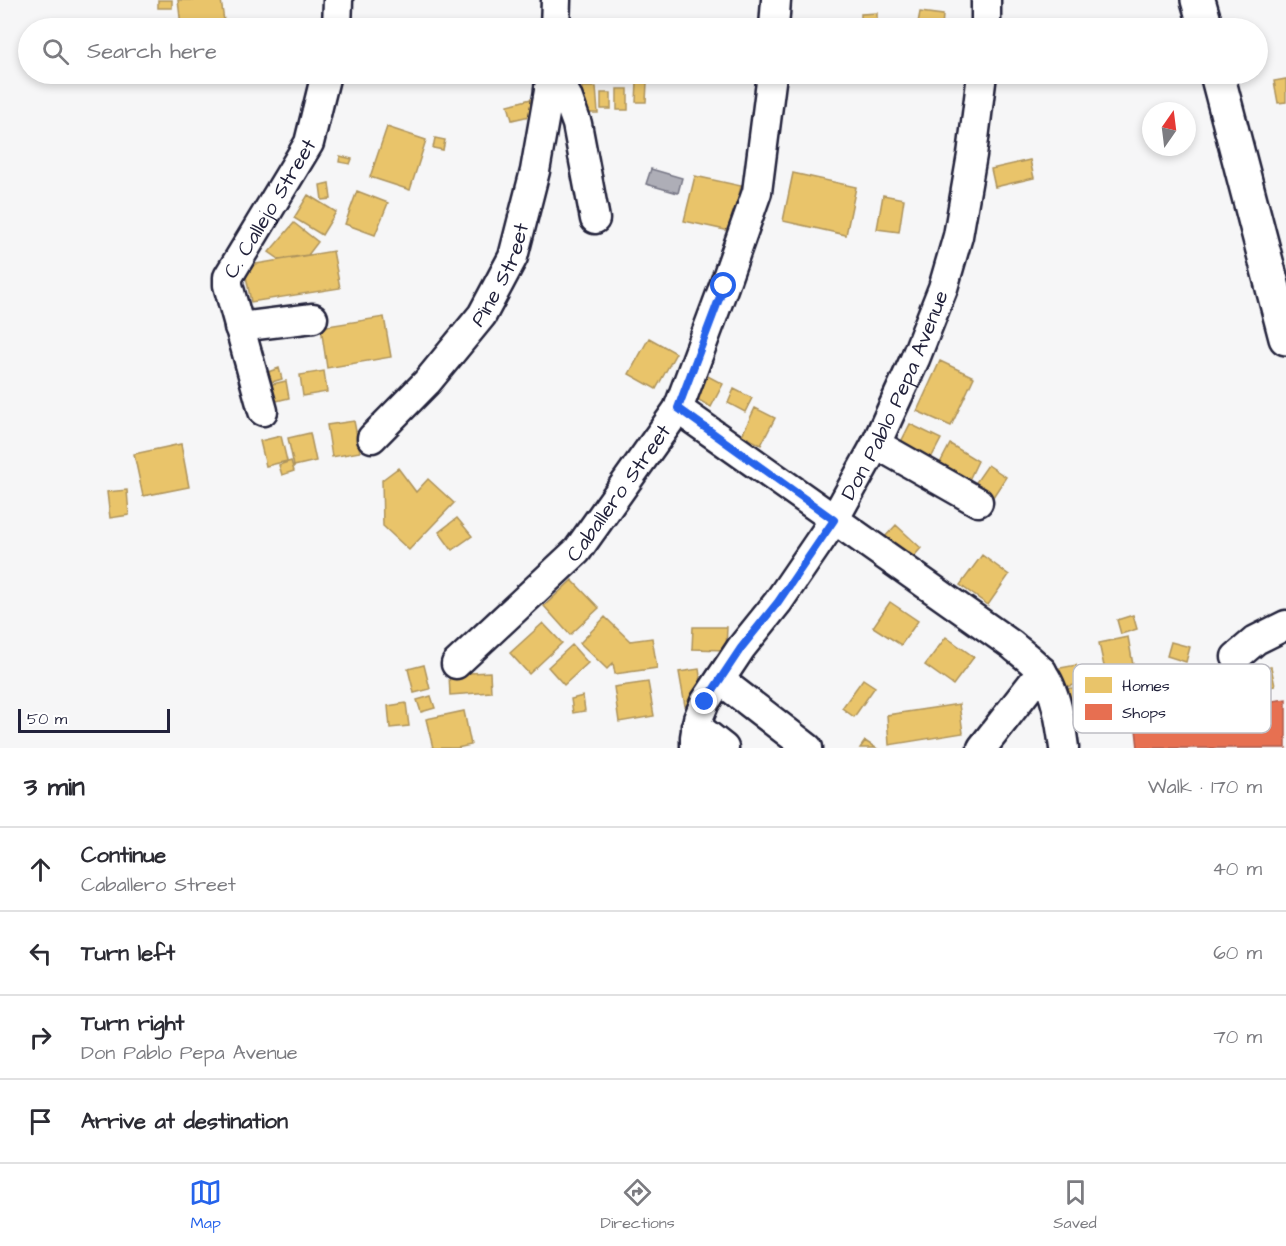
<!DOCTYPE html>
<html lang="en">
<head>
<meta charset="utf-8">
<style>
	body { margin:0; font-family:"Architects Daughter",sans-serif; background:#f7f7f7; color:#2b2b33 }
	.compass { position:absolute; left:1142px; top:102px; width:54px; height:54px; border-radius:50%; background:#fff; box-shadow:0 3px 9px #0003; rotate:14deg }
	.scale { position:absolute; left:18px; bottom:15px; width:152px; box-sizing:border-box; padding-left:6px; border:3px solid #22223b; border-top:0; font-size:16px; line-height:21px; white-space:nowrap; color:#22223b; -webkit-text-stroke:4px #fff; paint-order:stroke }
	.stop { position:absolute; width:18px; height:18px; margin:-14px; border:4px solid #2563eb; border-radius:50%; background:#fff }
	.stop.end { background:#2563eb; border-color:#fff; box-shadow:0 2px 6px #0008 }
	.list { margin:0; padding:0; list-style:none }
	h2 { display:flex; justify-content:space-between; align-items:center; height:78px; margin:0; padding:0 24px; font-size:26px }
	h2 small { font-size:20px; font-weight:400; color:#7c7c81 }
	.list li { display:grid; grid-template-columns:39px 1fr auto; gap:18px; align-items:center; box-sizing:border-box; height:84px; padding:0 24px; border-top:2px solid #e1e1e2 }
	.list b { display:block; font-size:22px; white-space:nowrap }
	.list p { margin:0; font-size:20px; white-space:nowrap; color:#7c7c81 }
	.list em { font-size:20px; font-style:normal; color:#7c7c81 }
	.icon { flex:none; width:33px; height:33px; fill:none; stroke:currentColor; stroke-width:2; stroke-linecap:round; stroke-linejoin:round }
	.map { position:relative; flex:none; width:1286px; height:748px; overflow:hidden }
	.search { position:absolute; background:#fff; box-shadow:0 3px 9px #0003; left:18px; right:18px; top:18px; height:66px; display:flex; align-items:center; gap:15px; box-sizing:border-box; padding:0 21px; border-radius:33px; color:#7c7c81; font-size:22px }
	.sheet { height:414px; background:#fff }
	nav { display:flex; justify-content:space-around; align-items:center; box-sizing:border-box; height:84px; border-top:2px solid #e1e1e2; background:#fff; font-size:16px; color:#7c7c81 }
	nav a { display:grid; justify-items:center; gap:3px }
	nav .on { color:#2563eb }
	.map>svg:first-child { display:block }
	.water { fill:#aeaeb7; stroke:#767685; stroke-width:1.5 }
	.homes { fill:#e9c46a; stroke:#ad935c; stroke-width:1.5 }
	.shops { fill:#e76f51; stroke:#ac584a; stroke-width:1.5 }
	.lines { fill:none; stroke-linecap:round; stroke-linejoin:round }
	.minor-casing { stroke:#22223b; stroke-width:33 }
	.major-casing { stroke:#22223b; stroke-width:38 }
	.minor { stroke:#fff; stroke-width:28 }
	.major { stroke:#fff; stroke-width:33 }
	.route { stroke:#2563eb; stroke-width:8 }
	.labels { text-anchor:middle; stroke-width:6; stroke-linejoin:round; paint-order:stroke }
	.street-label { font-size:21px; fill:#22223b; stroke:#fff }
	.key { fill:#fff; stroke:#bdbdc4; stroke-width:1.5 }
	.key-label { font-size:16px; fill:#22223b }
</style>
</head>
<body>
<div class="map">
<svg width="1286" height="748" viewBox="0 0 1286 748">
	<rect width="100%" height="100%" fill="#f6f6f7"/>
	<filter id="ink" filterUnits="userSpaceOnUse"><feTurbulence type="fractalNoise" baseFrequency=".0167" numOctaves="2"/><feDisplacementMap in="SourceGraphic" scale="12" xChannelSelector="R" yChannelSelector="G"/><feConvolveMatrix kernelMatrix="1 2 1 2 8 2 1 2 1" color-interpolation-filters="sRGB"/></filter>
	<g filter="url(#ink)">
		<path class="water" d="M651 169 682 178 678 193 646 184Z"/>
		<path class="homes" d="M158 0H172V8H158Z
			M178 0H221L224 21 181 26Z
			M920 12 943 15 942 28H917Z
			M877 13V28H861V14Z
			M139 20 152 21V28H138Z
			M1286 79V102L1278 103 1274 81Z
			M637 82 647 83 646 102H636Z
			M582 87H596L598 113H583Z
			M617 89H628V110H617Z
			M601 93H611V109H601Z
			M531 99 534 115 512 120 508 105Z
			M387 127 426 140 410 190 370 177Z
			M435 138 445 140 443 150 433 148Z
			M340 156 352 159 350 164 339 162Z
			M1030 160 1034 178 995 187 991 169Z
			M793 173 856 187 846 235 783 221Z
			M695 176 741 186 730 231 684 221Z
			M329 183 331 199 322 200 320 185Z
			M357 191 388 203 375 235 345 224Z
			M308 195 336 212 322 235 294 218Z
			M883 195 904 199 899 232 877 229Z
			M294 223 318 242 308 255 279 259 269 252Z
			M333 251 340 288 251 302 244 266Z
			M384 317 391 357 327 368 321 327Z
			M649 338 676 353 656 389 629 374Z
			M940 361 974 377 951 426 917 411Z
			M279 368 282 379 272 382 268 372Z
			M324 371 327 392 303 396 300 375Z
			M702 373 723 384 711 407 690 395Z
			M286 381 289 398 272 402 268 385Z
			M734 389 752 398 745 412 728 403Z
			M755 408 775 418 761 445 742 435Z
			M354 421 360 452 332 457 327 425Z
			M910 424 941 439 929 462 899 446Z
			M310 433 316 461 294 466 288 438Z
			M281 436 287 461 266 466 260 441Z
			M181 444 189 487 143 496 134 454Z
			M950 444 978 461 967 484 938 467Z
			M291 461 294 471 282 475 279 465Z
			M988 465 1006 477 991 500 972 488Z
			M398 468 416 492 428 479 454 503 409 550 383 526 382 480Z
			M127 490 129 515 110 518 107 492Z
			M457 518 472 536 452 550 439 532Z
			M896 525 921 548 909 562 883 539Z
			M982 555 1009 575 988 605 960 585Z
			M572 580 599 608 570 635 544 606Z
			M890 602 918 621 901 645 873 627Z
			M1133 615 1137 629 1121 634 1117 620Z
			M605 617 630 641 652 638 657 668 615 674 613 663 607 669 580 643Z
			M543 623 562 643 529 674 510 653Z
			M693 627H727L726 650 692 649Z
			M946 637 974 657 953 685 925 665Z
			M1128 637 1133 665 1105 671 1099 643Z
			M1171 642 1190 647 1186 662 1167 656Z
			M572 645 588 663 564 685 548 667Z
			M1236 661 1239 675 1226 678 1223 664Z
			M424 665 430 689 414 693 408 669Z
			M1076 665 1080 684 1049 690 1044 671Z
			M1271 667 1275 686 1253 690 1249 672Z
			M699 669 704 703 685 706 679 672Z
			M490 672 491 692 450 695 449 674Z
			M863 679 875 687 854 717 842 708Z
			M648 682 654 716 619 722 614 687Z
			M1082 687 1084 697 1056 701 1054 690Z
			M431 696 435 708 421 712 417 700Z
			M583 696 585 711 573 713 571 699Z
			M406 703 409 726 390 728 388 706Z
			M959 704 963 733 889 745 887 715Z
			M464 711 471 745 457 748H433L426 719Z
			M865 741 876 748H860Z"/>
		<path class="shops" d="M1286 699V748H1138L1135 720Z"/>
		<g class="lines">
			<g class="minor-casing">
				<g id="minor">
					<path d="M337 28 338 0"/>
					<path d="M555 28 556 0"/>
					<path d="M774 28 776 0"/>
					<path d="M986 28V0"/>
					<path d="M549 88 567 96 577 124 595 219"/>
					<path d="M239 327 313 318"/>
					<path d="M678 409 1012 645C1021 653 1033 661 1041 671 1056 689 1061 725 1064 748"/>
					<path id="s1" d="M263 411 228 285V277L309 143 326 74"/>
					<path id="s2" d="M372 438 427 382 482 315 513 257 535 171 552 74"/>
					<path d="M876 444 978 502"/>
					<path d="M1236 657 1256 640 1286 625"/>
					<path id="s3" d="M456 664 577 551 678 409 724 286 757 192 772 74"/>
					<path d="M720 680 808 748"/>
					<path d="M696 726 724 748"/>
					<path id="s4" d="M695 748V737L698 719 705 702 741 648 778 602 834 520 876 444 915 359 943 288 958 236 972 155 982 74"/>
					<path d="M982 748 1042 671"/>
				</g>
			</g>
			<g class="major-casing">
				<path id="major" d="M1198 0 1206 28
					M1217 74 1286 338"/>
			</g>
			<use href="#minor" class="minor"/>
			<use href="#major" class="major"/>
		</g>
	</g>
	<g class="lines" filter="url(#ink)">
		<path class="route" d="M705 702 741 648 778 602 834 520 678 408 724 286"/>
	</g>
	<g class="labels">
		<g class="street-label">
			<text dy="7" stroke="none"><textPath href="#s1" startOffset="219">C. Callejo Street</textPath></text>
			<text dy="7" stroke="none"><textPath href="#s2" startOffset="210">Pine Street</textPath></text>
			<text dy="7" stroke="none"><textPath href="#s4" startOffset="410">Don Pablo Pepa Avenue</textPath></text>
			<text dy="7" stroke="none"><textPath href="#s3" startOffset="237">Caballero Street</textPath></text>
		</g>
	</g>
	<rect x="1073" y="664" width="198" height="69" rx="9" class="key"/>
	<rect x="1085" y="677" width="27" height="16" fill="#e9c46a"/>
	<rect x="1085" y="704" width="27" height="16" fill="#e76f51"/>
	<g class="key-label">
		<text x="1122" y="691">Homes</text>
		<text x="1122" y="718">Shops</text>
	</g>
</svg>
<svg class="compass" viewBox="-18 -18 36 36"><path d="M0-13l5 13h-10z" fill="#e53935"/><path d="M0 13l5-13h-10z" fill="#7c7c81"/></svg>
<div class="scale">50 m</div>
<div class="stop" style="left:724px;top:286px"></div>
<div class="stop end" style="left:705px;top:702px"></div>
<div class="search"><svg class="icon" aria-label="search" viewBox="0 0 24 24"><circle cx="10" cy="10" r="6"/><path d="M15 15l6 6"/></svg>Search here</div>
</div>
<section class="sheet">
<h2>3 min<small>Walk · 170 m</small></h2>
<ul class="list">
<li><svg class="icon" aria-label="ahead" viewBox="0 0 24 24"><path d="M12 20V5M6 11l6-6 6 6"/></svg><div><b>Continue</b><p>Caballero Street</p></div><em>40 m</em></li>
<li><svg class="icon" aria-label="left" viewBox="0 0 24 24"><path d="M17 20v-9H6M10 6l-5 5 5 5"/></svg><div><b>Turn left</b></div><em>60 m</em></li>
<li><svg class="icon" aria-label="right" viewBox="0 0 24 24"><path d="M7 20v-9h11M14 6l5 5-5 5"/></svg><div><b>Turn right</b><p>Don Pablo Pepa Avenue</p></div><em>70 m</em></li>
<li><svg class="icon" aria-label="arrive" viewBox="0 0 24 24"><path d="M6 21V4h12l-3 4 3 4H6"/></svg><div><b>Arrive at destination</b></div></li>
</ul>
</section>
<nav>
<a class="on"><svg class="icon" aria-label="map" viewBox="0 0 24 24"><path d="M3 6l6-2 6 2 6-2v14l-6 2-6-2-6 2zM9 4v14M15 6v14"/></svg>Map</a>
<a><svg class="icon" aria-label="directions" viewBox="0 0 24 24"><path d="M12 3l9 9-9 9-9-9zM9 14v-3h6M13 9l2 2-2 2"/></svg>Directions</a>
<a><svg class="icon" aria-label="saved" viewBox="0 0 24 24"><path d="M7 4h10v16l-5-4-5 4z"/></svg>Saved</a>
</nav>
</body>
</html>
